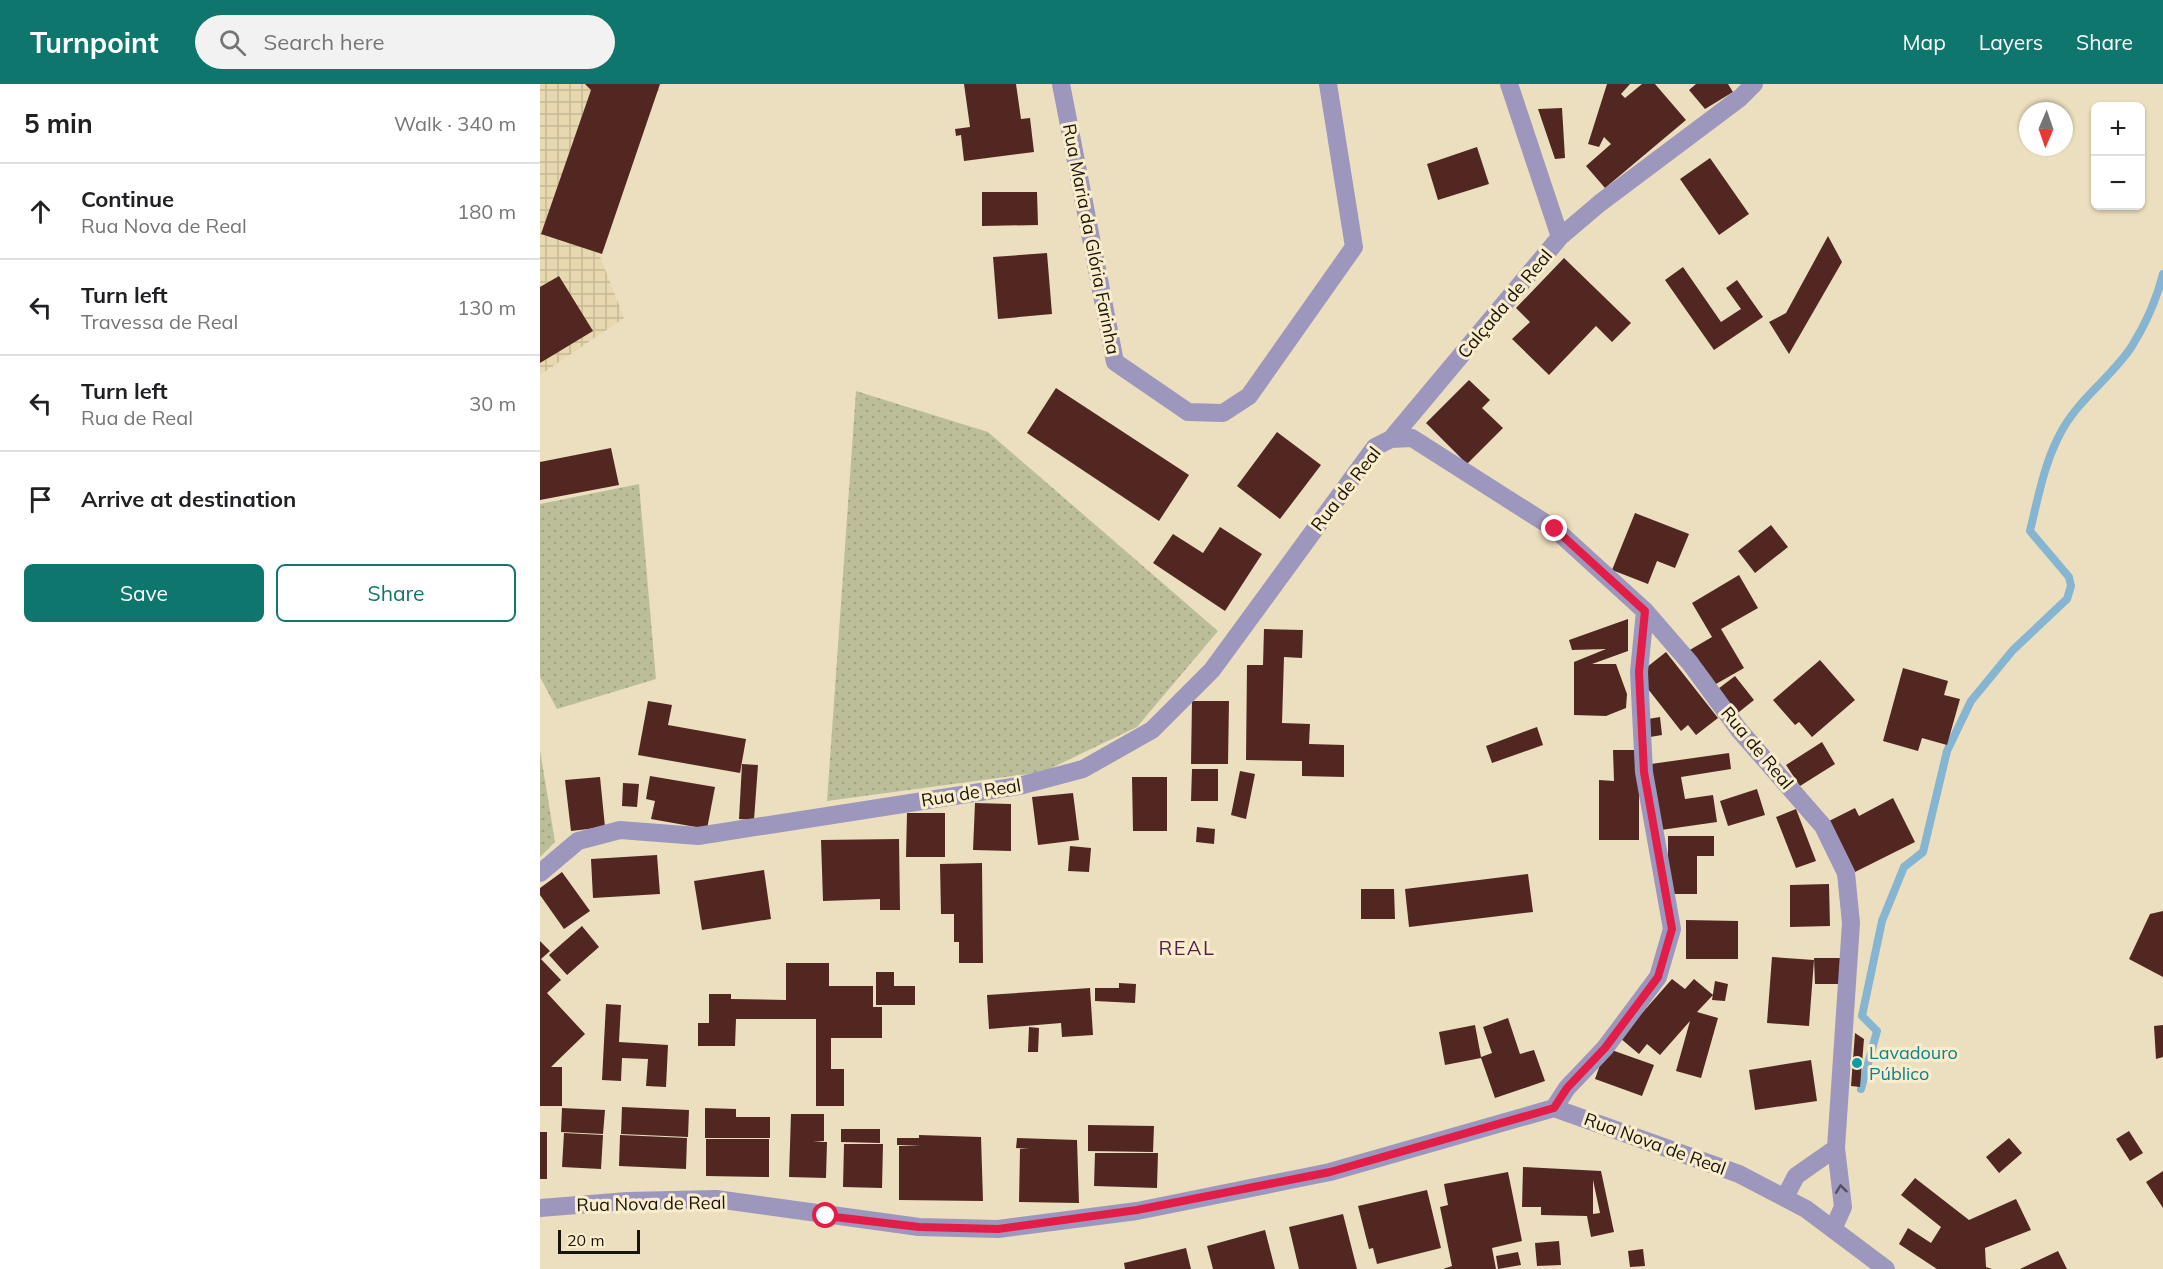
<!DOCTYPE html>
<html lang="en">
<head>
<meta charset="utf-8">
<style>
	body { margin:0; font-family:Mulish,sans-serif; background:#f2f2f2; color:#202124 }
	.controls { position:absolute; right:18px; top:18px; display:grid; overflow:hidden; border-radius:9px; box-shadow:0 2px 4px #0004 }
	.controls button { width:54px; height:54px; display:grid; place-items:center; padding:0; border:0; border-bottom:2px solid #e0e0e0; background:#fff; color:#202124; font:30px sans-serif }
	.compass { position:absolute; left:1479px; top:18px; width:54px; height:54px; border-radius:50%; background:#fff; box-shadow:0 2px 4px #0004; rotate:182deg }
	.scale { position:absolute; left:18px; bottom:15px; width:82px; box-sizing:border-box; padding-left:6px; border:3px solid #191409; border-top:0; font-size:16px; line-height:21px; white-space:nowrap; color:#191409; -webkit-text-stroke:4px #faedcc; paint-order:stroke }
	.stop { position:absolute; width:18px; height:18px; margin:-14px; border:4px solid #e11d48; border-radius:50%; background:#fff }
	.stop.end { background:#e11d48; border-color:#fff; box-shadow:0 2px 6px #0008 }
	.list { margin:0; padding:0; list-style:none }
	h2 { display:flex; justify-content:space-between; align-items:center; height:78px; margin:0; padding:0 24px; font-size:26px }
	h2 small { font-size:20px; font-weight:400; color:#757577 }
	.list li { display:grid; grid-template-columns:39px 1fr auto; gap:18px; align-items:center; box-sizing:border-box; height:96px; padding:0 24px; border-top:2px solid #e0e0e0 }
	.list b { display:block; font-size:22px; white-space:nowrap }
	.list p { margin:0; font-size:20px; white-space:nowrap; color:#757577 }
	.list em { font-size:20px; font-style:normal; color:#757577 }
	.actions { display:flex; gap:12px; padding:18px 24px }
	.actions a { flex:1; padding:14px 0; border:2px solid #0f766e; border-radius:9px; text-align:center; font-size:21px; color:#0f766e }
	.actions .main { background:#0f766e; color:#fff }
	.icon { flex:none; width:33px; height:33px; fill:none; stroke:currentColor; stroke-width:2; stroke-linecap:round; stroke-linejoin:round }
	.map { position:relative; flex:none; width:1623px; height:1185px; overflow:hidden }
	header { display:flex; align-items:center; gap:36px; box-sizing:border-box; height:84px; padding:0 30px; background:#0f766e; color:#fff }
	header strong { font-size:28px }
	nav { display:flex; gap:33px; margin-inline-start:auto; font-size:21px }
	.search { width:420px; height:54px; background:#f2f2f2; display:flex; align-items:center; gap:15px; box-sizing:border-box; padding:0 21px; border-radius:33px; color:#757577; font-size:22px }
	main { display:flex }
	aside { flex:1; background:#fff }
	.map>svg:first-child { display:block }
	.industrial { fill:url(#industrial-grid) }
	.green { fill:url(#green-dots) }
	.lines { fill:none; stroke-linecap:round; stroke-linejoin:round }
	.stream { stroke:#86b5d2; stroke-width:8 }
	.building { fill:#522722; fill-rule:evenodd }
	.minor { stroke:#9d96bd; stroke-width:18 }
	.oneway { stroke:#544e5a }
	.route { stroke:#e11d48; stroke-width:8 }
	.culture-dot { fill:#0f9aa8; stroke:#faedcc; stroke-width:2 }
	.labels { text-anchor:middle; stroke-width:6; stroke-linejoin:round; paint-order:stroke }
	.street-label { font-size:18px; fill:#191409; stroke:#faedcc }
	.culture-label { font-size:18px; fill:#0d838f; stroke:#faedcc; text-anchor:start }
	.neighbourhood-label { font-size:20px; letter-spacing:1.5px; fill:#541f4b; stroke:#faedcc }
</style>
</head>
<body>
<header>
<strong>Turnpoint</strong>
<div class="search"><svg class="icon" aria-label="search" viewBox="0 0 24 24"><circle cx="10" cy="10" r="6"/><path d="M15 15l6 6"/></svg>Search here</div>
<nav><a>Map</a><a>Layers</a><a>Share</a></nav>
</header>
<main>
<aside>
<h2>5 min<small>Walk · 340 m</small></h2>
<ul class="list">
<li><svg class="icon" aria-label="ahead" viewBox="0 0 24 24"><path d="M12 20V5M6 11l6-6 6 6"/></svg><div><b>Continue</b><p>Rua Nova de Real</p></div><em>180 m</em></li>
<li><svg class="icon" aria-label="left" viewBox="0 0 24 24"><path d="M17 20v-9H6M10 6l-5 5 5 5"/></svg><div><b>Turn left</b><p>Travessa de Real</p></div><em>130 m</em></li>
<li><svg class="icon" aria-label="left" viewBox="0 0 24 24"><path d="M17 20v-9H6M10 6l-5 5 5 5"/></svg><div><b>Turn left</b><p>Rua de Real</p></div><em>30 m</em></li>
<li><svg class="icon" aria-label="arrive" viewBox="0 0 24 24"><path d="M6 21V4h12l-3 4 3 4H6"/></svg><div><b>Arrive at destination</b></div></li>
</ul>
<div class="actions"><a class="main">Save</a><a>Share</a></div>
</aside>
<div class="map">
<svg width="1623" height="1185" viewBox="0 0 1623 1185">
	<defs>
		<pattern id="industrial-grid" width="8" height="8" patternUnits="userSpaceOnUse" patternTransform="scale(1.5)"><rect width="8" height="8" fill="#e8d8b0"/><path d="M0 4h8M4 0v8" fill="none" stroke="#c6b896"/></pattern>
		<pattern id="green-dots" width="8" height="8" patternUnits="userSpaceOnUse" patternTransform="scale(1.5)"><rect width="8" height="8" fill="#bcbe9a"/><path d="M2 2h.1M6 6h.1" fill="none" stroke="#a1a283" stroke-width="1.8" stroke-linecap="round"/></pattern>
	</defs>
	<rect width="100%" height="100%" fill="#ecdfbf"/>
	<path class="industrial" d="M0 0H122L52 152 84 234 0 291Z"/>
	<path class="green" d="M316 307 448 348 678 547 597 643 503 688 287 717Z
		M99 400 116 595 17 625 0 593V420Z
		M0 666 15 758 0 773Z"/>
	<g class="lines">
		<path class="stream" d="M1321 1005 1337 947 1322 932 1342 837 1364 783 1383 768 1407 667 1431 617 1473 566 1527 515 1531 502 1529 493 1490 447C1498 414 1504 380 1520 350 1537 316 1572 293 1592 262 1605 241 1617 214 1623 190"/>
	</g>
	<path class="building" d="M45 0H120L62 170 1 150 51 6Z
		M424 0H476L481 35 490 34 494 68 424 77 421 51 416 52 415 45 430 43Z
		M1067 0H1090L1081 10 1085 14 1102 0H1115L1146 36 1065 104 1046 82 1071 60 1064 53 1059 63 1048 60Z
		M1156 0H1188L1193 8 1165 25 1149 6Z
		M1022 24 1025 74 1015 75 998 25Z
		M937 63 949 100 898 116 887 80Z
		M1170 74 1209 130 1179 151 1140 95Z
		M442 108H497L498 141 442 142Z
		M1288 152 1302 178 1249 270 1229 238 1246 229Z
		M507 169 512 230 458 235 453 173Z
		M1024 174 1091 239 1072 258 1056 242 1009 291 972 255 990 238 976 224Z
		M1143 183 1181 238 1201 225 1186 204 1197 196 1223 233 1174 266 1125 196Z
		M19 192 53 247 0 279V203Z
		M929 296 950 316 942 324 963 344 927 380 886 339Z
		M516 304 649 391 619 437 487 349Z
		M737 348 781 381 740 435 697 402Z
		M71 364 79 401 0 416V378Z
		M1095 429 1149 450 1135 484 1117 477 1108 500 1072 486Z
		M1231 441 1248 463 1215 489 1198 467Z
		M680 443 722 470 685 527 613 479 633 450 663 469Z
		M1199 491 1218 524 1181 545 1204 584 1169 604 1148 567 1172 553 1152 519Z
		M1088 535V567L1052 580H1076L1087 610 1086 624 1066 632 1034 631V578L1066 565 1032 566 1029 556Z
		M724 545 763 546 762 574 744 573 742 639 770 640 769 660 804 661V693L762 692V677L706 676 707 581H723Z
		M1126 568 1178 634 1156 651 1148 641 1141 647 1097 591Z
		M1280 576 1315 616 1272 653 1259 638 1255 641 1233 616Z
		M1363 584 1408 597 1404 611 1420 615 1407 661 1382 654 1378 667 1343 657Z
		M1195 592 1214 616 1194 632 1174 608Z
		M108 617 132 621 128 641 206 655 200 689 98 671Z
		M652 617H689L688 680H651Z
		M1120 633 1122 651 1110 653 1108 635Z
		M997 643 1003 661 952 679 946 662Z
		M1282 658 1295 680 1260 702 1246 681Z
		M1073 666H1099V756H1059V696L1074 697Z
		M1189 669 1191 685 1141 693 1145 715 1173 711 1177 738 1121 746 1111 680Z
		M202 680 218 681 214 736 199 735Z
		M652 685H678V717H651Z
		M700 687 715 690 706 735 691 731Z
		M110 692 175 703 167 745 111 735 115 717 106 715Z
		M60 693 65 743 31 747 25 696Z
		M592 693H627V747H593Z
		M83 699 99 700 97 723 82 722Z
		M1217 705 1225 731 1188 742 1180 717Z
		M533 709 539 756 498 761 492 713Z
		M1353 714 1375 758 1315 788 1289 737 1315 724 1319 732Z
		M435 719 471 720V767L433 766Z
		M1256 725 1276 777 1256 784 1236 733Z
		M367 729H405V773H366Z
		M657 743 675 745 674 760 656 758Z
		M1128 752H1174V772H1157V810H1128Z
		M359 755 360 826H340V815L283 817 281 756Z
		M530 762 551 764 549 788 528 787Z
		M117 771 120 810 53 814 51 775Z
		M442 779 443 879H419V858H414V830H401L400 780Z
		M224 786 231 835 162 846 154 797Z
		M22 788 50 827 24 845 0 811V804Z
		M988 790 993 828 869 843 865 805Z
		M1289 800 1290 842 1250 843V801Z
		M821 805H854L855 835H821Z
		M1623 827V893L1589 875 1610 830Z
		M1146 836 1198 837V875H1146Z
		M42 842 59 863 27 891 9 871Z
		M0 857 10 867 1 875 21 896 7 909 45 950 11 983H22V1022H0Z
		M1232 873 1274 876 1269 942 1227 939Z
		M1274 874H1300V900H1275Z
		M246 879H289V902H333V923H342V954H291V985H304V1022H276V935H196L195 962H158V939H169V910H191V915L246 916Z
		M336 888H354V902H375V921H336Z
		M1132 895 1145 905 1154 895 1173 911 1157 928 1178 934 1161 994 1136 987 1150 937 1120 971 1107 960 1099 970 1080 954Z
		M1175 897 1188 900 1185 917 1172 916Z
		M579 899 596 900 595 919 555 917V904H579Z
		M550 904 553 951 522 953 521 939 449 945 447 911Z
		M66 920 81 921 79 958 128 961 126 1003 106 1002 108 975 82 974 81 997 62 996Z
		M968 934 980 970 994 966 1005 997 955 1014 941 974 905 981 899 948 935 941 941 973 952 969 943 943Z
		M1623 941V973L1616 975 1614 942Z
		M489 943 499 944 498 968H488Z
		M1315 949 1324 955 1320 1003 1311 1002Z
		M1066 964 1114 981 1102 1012 1055 995Z
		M1271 976 1277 1017 1215 1026 1209 986Z
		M82 1023 149 1026 148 1053 81 1050Z
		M22 1024 65 1026 63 1050 21 1048Z
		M165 1024 196 1025V1033H230V1054H165Z
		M251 1030H284V1057L273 1058H287L286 1094 249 1093Z
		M548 1041 614 1042 613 1068 548 1067Z
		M301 1045H340V1059L301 1058Z
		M1589 1047 1603 1069 1590 1077 1576 1055Z
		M0 1048H7V1095H0Z
		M24 1049 63 1051 61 1085 22 1083Z
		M80 1051 147 1054 146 1085 79 1082Z
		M379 1051 441 1053 443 1117 359 1116V1062L381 1061H357V1054H379Z
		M477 1054 537 1056 539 1119 479 1118 480 1065H489L476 1064Z
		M1469 1054 1482 1069 1459 1089 1446 1073Z
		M166 1055H229V1093L166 1092Z
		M304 1060H343L342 1104 303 1103Z
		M555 1069H618L617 1104 554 1102Z
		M983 1083 1061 1087 1074 1148 1051 1153 1047 1132 1001 1131V1123H982ZM1053 1096 1060 1129 1053 1130Z
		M1623 1087V1124L1606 1098Z
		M968 1088 982 1157 952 1164 956 1185H903L912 1182 900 1123 908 1121 904 1100Z
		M1375 1094 1429 1136 1476 1115 1491 1146 1445 1164 1446 1183 1452 1185H1397L1359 1160 1368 1144 1391 1159 1401 1143 1361 1111Z
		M887 1106 901 1164 837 1180 833 1164 829 1165 818 1122Z
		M803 1130 817 1185H759L749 1143Z
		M725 1146 735 1185H673L667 1162Z
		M1019 1157 1021 1181 997 1182 995 1159Z
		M646 1164 651 1185H585L584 1179Z
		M1103 1165 1105 1182 1090 1183 1088 1167Z
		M1518 1167 1527 1185H1480Z
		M978 1168 981 1181 958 1185 956 1172Z"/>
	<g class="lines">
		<path class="minor" d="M521 0 575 278 648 328 683 329 709 312 814 163 788 0
			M1020 153 1060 119 1200 14 1214 0
			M851 355 1020 153 969 0
			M0 789 38 757 80 746 158 752 479 702 543 685 612 646 672 586 835 363 851 355 872 354 1015 445 1105 527 1150 579 1199 646 1283 742 1306 789 1311 839 1296 1064 1303 1123 1294 1143
			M1014 1024 1027 1004 1065 964 1118 893 1132 845 1104 688 1099 588 1105 527
			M1245 1113 1256 1092 1296 1064
			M0 1124 87 1117 176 1115 379 1143 458 1145 597 1127 790 1088 1014 1024 1199 1090 1266 1125 1346 1185"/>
	</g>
	<defs><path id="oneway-chevron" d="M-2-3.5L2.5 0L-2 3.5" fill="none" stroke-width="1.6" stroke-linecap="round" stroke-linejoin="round" transform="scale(1.5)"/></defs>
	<use class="oneway" href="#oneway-chevron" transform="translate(1301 1105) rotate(-97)"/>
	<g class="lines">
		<path class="route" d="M286 1132 379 1143 458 1145 597 1126 790 1088 1014 1024 1027 1004 1065 964 1118 893 1132 845 1104 688 1099 588 1105 527 1015 445"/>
	</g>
	<circle class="culture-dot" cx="1317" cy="979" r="6"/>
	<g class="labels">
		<g class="street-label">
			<text transform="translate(551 155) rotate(79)" y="6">Rua Maria da Glória Farinha</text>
			<text transform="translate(965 220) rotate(-50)" y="6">Calçada de Real</text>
			<text transform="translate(806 405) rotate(-52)" y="6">Rua de Real</text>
			<text transform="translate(1217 664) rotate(50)" y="6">Rua de Real</text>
			<text transform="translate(431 709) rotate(-9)" y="6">Rua de Real</text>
			<text transform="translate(1115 1060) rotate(20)" y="6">Rua Nova de Real</text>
			<text transform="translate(111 1120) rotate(-1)" y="6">Rua Nova de Real</text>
		</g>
		<g class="culture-label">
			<text x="1329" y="975">Lavadouro<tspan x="1329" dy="21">Público</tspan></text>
		</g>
		<g class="neighbourhood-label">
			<text x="647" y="871">REAL</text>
		</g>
	</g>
</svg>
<div class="controls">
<button>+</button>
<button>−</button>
</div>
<svg class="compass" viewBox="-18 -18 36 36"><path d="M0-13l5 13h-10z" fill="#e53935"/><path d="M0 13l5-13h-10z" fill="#757577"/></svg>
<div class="scale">20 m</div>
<div class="stop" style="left:286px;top:1132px"></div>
<div class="stop end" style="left:1015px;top:445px"></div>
</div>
</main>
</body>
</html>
